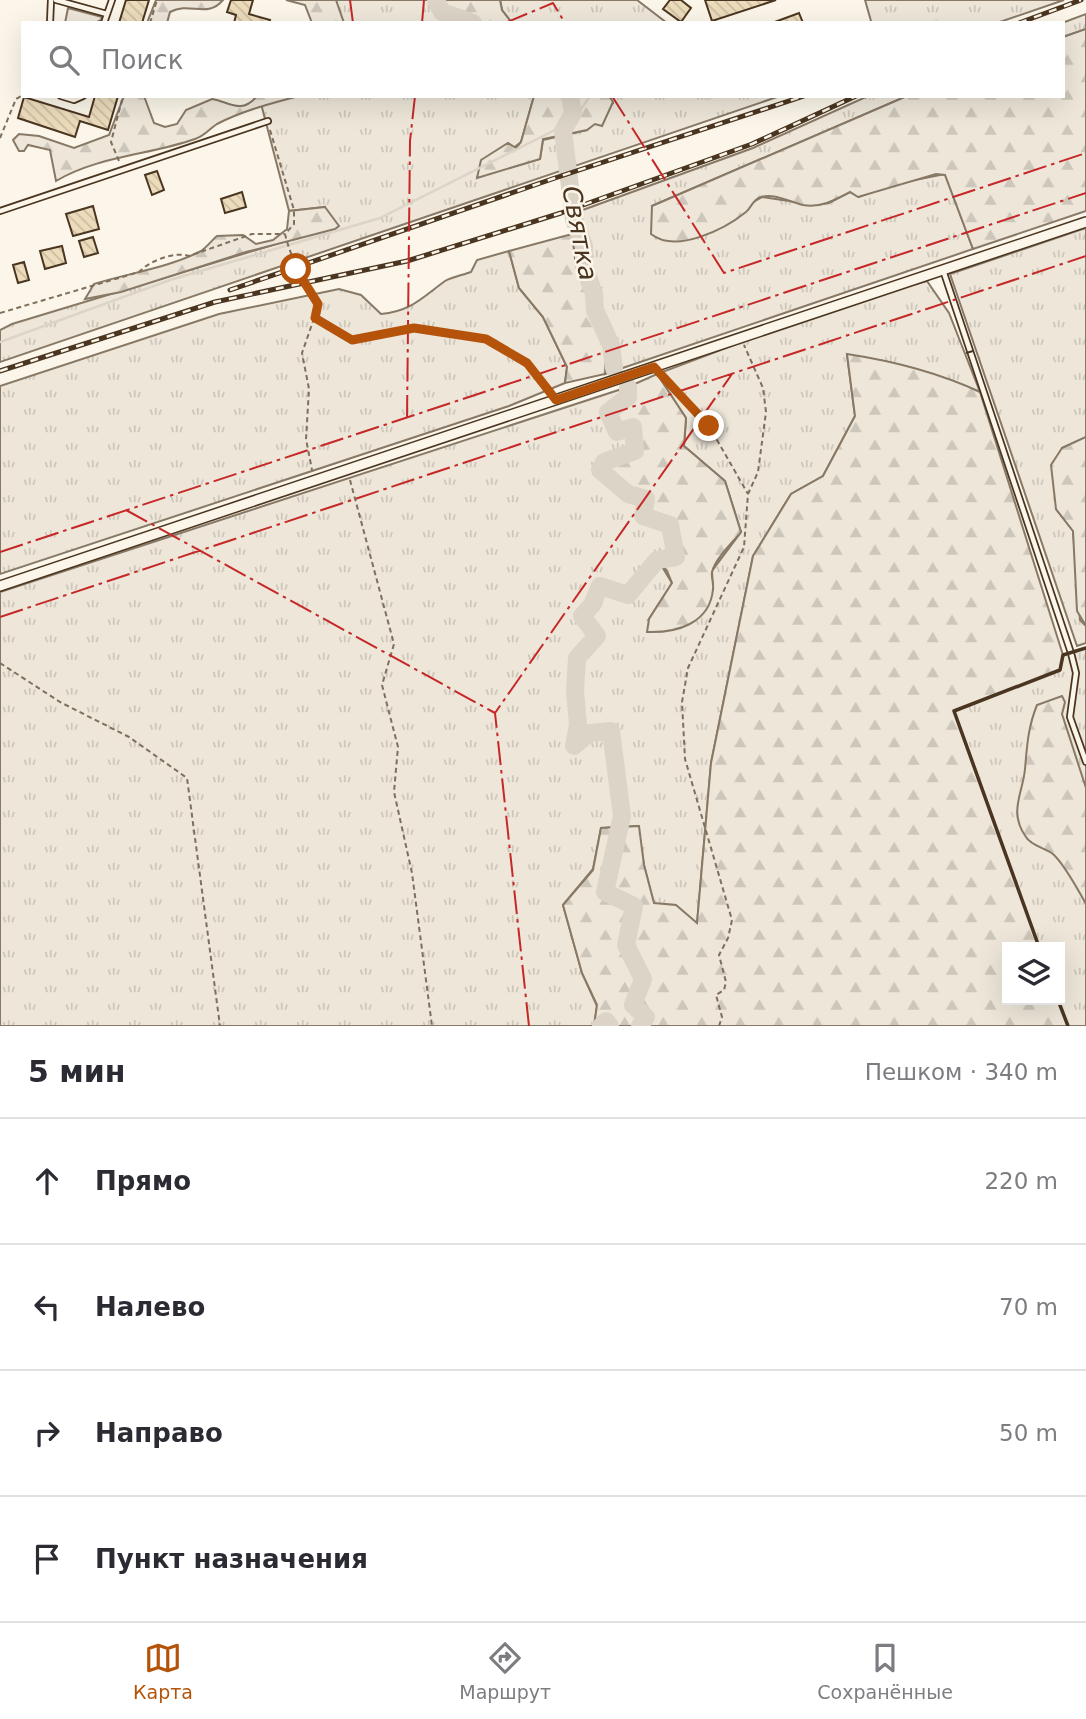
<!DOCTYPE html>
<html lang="ru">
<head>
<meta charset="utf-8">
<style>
	body { margin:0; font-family:"DejaVu Sans",sans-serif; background:#f7f7f7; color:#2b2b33 }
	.controls { position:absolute; right:21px; bottom:21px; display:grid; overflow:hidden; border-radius:0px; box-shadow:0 7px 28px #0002 }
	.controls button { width:63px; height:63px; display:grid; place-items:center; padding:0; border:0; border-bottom:2px solid #e1e1e2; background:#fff; color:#2b2b33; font:35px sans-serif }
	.stop { position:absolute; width:21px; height:21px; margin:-16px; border:5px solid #b45309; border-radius:50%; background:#fff }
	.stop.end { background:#b45309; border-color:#fff; box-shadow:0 2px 7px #0008 }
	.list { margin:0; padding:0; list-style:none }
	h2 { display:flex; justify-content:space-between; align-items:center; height:91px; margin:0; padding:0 28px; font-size:30px }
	h2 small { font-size:23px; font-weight:400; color:#7c7c81 }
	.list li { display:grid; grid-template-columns:46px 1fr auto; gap:21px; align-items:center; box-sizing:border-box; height:126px; padding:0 28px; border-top:2px solid #e1e1e2 }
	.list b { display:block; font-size:26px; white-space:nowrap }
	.list em { font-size:23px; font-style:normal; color:#7c7c81 }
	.icon { flex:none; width:38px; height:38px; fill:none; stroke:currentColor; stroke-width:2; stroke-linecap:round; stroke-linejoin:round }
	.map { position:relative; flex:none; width:1086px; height:1026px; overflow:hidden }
	.search { position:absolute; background:#fff; box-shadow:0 7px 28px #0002; left:21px; right:21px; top:21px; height:77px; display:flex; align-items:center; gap:18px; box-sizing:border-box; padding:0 24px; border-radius:0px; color:#7c7c81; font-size:26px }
	.sheet { height:595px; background:#fff }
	nav { display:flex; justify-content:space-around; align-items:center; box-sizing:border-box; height:98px; border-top:2px solid #e1e1e2; background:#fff; font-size:19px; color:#7c7c81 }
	nav a { display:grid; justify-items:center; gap:4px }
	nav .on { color:#b45309 }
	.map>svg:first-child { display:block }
	.grass { fill:url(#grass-tufts); stroke:#887966; stroke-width:2 }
	.forest { fill:url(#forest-firs); stroke:#887966; stroke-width:2 }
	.green { fill:#ede6d9; stroke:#887966; stroke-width:2 }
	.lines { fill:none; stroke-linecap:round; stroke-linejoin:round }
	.stream { stroke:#dcd4c6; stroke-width:2.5 }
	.river { stroke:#dcd4c6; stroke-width:18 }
	.building { fill:url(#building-back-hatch); stroke:#4a3520; stroke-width:2 }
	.service-casing { stroke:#4a3520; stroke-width:8 }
	.minor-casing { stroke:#4a3520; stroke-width:12 }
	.path { stroke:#7f6f5c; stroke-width:2; stroke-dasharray:5 3.5; stroke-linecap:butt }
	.service { stroke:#fbf6e9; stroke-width:4.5 }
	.minor { stroke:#fbf6e9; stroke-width:9 }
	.rail-casing { stroke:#4a3520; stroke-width:5 }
	.rail { stroke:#fbf6e9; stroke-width:2.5; stroke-dasharray:8; stroke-linecap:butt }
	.fence { stroke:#4a3520; stroke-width:2; stroke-dasharray:9 3.5; stroke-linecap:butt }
	.wall { stroke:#4a3520; stroke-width:3.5 }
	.power { stroke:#c62828; stroke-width:2; stroke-dasharray:24 5 3.5 5; stroke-linecap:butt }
	.route { stroke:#b45309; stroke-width:9 }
	.labels { text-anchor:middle; stroke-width:5; stroke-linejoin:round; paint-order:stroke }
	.water-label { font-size:26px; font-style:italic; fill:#4a3520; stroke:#fbf6e9 }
</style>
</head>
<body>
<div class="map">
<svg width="1086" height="1026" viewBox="0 0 1086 1026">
	<defs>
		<pattern id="grass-tufts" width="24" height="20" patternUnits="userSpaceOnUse" patternTransform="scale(1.75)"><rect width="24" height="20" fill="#ede6d9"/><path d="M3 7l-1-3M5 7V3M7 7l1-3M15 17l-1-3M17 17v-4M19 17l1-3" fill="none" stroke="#cdc6ba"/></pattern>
		<pattern id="forest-firs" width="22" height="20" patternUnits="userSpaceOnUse" patternTransform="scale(1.75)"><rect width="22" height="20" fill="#ede6d9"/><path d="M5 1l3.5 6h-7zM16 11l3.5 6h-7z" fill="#cdc6ba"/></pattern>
		<pattern id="building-back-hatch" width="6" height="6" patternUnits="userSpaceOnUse" patternTransform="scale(1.75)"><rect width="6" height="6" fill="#ecdcbc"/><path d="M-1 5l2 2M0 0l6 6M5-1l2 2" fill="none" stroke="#ccbda1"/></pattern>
	</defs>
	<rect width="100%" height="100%" fill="#fbf6e9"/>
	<path class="grass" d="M313 0H443L441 23H322Z
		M500 0H637L667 23H512L502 10Z
		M865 0H1064L997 23H868L871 21Z
		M1086 14V29L1063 37 1062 23Z
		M259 96H534L521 142 477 177 540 159 543 140 587 130 613 103 609 96H780L0 362V330L12 324 322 230 325 207 289 211Z
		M868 96H907L652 206 680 241 762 197 816 205 829 203 850 192 859 197 895 184 945 174 973 249 605 374 606 351 588 313 587 296 576 266 572 234 584 230 580 211 753 148Z
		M1086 228V437L1062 448 1056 509 1073 531 1080 620 1086 626V643L1077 646 950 274Z
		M509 251 519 288 543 317 567 367 565 383 509 406 0 574V386L219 314 339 289 361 295 381 314C410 312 423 297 445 281 452 277 463 275 471 272L477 260Z
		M927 281 949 313 980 392C937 373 894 361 847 355L855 416 823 476 791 494 753 556 711 763 697 924 675 905 654 904 644 865 638 826 601 828 593 869 563 905 582 973 597 1006 594 1026H0V592L628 387V397L622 404 633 427 635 451 604 461C616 482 623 493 646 499L643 516 670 525 676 557 658 560 672 583 649 619 713 590 712 571 741 532 725 481 684 446 686 418 657 374 837 306Z
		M1086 648V1026H1068L1058 1000 1060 947H1039L954 711 1060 670 1063 655Z"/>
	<path class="forest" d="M156 0H223C207 19 190 1 170 12L167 23H147Z
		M286 0H336L344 23H312L305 5Z
		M443 0H500L502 10 512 23H441Z
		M1086 29V211L973 249 945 175 936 174 858 197 850 192C835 200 821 208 803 205 790 202 774 193 761 197 752 200 752 207 746 212 725 229 676 254 651 234L652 206 907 96H1063V37Z
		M124 96H144L154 123 165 127 177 124 186 110 212 99C230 102 241 115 257 96H299C272 103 242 111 217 124 209 129 205 136 195 139 150 155 98 156 56 181L50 150 28 145 24 151H19L13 140 19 134 39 136 74 148 109 135Z
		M534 96H609L613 102 602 126 595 124 587 130 543 139 540 159 477 178 481 160 508 143 516 148 521 142Z
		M325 207 339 226 335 229 246 252 121 292 85 299 94 284C129 273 168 268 201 251 206 248 212 240 217 236L243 235 256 244 273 240 287 229 289 211Z
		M572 234 576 266 587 296 588 313 606 351 605 374 565 383 567 367 543 317 519 288 509 251Z
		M847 354C893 361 937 372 980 392L1063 655 1060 670 954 711 1039 947H1007V1000H1058L1068 1026H594L597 1005 582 973 563 905 593 870 601 828 639 826 644 865 654 903 676 905 697 923 711 763 753 556 791 494 823 476 855 416Z
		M657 374 686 418 684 446 725 481 741 532C733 542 715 559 712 572 711 578 714 584 713 589 710 624 676 633 647 632L649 619 672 583 667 571 657 560 675 557 670 525 643 516 646 499 628 494 600 470 604 462 635 451 633 427 617 432 608 412 628 397V387Z
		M1086 437V626L1077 611 1073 531 1056 509 1051 465 1062 448Z
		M1062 696 1065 702 1062 714 1086 788V904C1078 890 1065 865 1053 854 1046 848 1031 846 1026 837 1008 812 1023 793 1025 769 1027 746 1028 727 1037 705Z"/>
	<path class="green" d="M68 8 102 17 101 20 95 23H65Z"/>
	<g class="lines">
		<path class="stream" d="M931 23 937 21
			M703 96 708 99 716 96
			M0 342 170 280 380 218 573 121 590 96"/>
		<path class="river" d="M436 0 442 12 473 23
			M570 96 573 113 563 131 574 219 584 246V265L594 294 595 310 611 345 614 368
			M628 387V397L608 412 617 432 633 427 635 451 604 462 600 470 628 494 646 499 643 516 670 525 676 557 657 560 628 595 600 586 592 605 582 616 597 636 577 658 575 691 578 724 574 746 589 733 611 731 622 816 605 892 634 906 626 945 643 979 633 1005 646 1017 640 1026
			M601 1026 606 1021 610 1026"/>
	</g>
	<path class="building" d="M126 0H149L142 23H119Z
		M231 0H253L249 14 270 20 269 23H234L236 15 227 12Z
		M670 0H681L691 8 681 22 663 9Z
		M705 0H776L712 21Z
		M799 13 803 23H772Z
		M95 96H118L108 130 80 121 75 137 18 118 24 97 89 117Z
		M157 171 164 190 152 195 145 175Z
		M242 192 246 207 225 213 221 199Z
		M93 206 99 229 73 236 66 214Z
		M93 237 98 253 84 257 79 241Z
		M62 246 66 263 45 269 40 251Z
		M24 262 29 280 18 283 13 265Z"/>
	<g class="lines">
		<g class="service-casing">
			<path id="service" d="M56 0 107 14
				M50 23 51 0
				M104 23 112 0
				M61 96 74 100 83 96
				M0 211 268 121
				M943 270 1071 653 1076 673 1070 717 1086 762"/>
		</g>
		<g class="minor-casing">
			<path id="minor" d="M0 586 1086 222"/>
		</g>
		<path class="path" d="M150 23 157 0
			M270 130 294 210V224L285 234C292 263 304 279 319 304L302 353 309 389 306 439 312 470
			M0 138 16 99 23 95
			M119 161 111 142 123 96
			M0 313 139 272C149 261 175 251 189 256L252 234H284
			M316 319 352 340 414 328 486 339 527 363 549 390
			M662 375 709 426 748 494
			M350 480 394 644 382 685 398 747 394 792 412 873 432 1026
			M0 663 60 702 129 737 187 778 220 1026
			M719 1026 722 1017 716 995 724 990 726 982 719 955 728 938 732 920 685 759 682 702 688 668 744 547 748 494 758 472 766 412 763 388 744 345"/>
		<use href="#service" class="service"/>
		<use href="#minor" class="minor"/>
		<g class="rail-casing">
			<path id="rail" d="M1019 23 1081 0
				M230 290 555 178 804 96
				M0 371 215 302 407 261 561 213 752 144 856 96"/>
		</g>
		<use href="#rail" class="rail"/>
		<path class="fence" d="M966 353 973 351"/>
		<path class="wall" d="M1039 947 954 711 1060 670 1063 655 1086 648
			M1058 1000 1068 1026"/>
		<path class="power" d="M350 0 353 23
			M422 23 424 0
			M505 23 553 3 565 23
			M612 96 724 273 1086 153
			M407 419 410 141 415 96
			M126 510 495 713
			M0 552 1086 193
			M0 617 1086 256
			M529 1026 495 713 732 374"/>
	</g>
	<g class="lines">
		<path class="route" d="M296 269 318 304 315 318 352 340 414 328 486 339 527 363 556 400 654 367 709 426"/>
	</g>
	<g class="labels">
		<g class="water-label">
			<text transform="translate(580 233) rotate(79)" y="9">Святка</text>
		</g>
	</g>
</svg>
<div class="controls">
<button><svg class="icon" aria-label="layers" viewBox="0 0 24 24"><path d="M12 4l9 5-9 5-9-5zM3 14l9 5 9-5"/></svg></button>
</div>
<div class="stop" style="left:296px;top:269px"></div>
<div class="stop end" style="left:709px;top:426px"></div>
<div class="search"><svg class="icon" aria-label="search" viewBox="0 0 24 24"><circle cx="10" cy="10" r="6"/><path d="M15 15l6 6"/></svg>Поиск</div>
</div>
<section class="sheet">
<h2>5 мин<small>Пешком · 340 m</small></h2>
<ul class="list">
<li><svg class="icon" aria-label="ahead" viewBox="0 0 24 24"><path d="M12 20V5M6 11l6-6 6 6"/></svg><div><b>Прямо</b></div><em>220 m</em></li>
<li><svg class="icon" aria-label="left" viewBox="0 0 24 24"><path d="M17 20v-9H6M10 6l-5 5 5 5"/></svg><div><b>Налево</b></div><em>70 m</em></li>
<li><svg class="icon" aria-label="right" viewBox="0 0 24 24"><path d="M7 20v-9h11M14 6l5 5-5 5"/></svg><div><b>Направо</b></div><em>50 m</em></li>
<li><svg class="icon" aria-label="arrive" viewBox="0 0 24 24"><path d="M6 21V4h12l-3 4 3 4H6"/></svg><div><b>Пункт назначения</b></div></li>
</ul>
</section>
<nav>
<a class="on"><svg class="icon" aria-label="map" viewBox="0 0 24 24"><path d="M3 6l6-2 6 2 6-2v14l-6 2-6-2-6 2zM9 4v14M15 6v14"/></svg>Карта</a>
<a><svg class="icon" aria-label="directions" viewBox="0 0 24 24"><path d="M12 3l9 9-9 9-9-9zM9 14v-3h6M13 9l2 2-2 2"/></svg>Маршрут</a>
<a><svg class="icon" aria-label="saved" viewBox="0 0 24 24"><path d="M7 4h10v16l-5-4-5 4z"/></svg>Сохранённые</a>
</nav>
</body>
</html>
